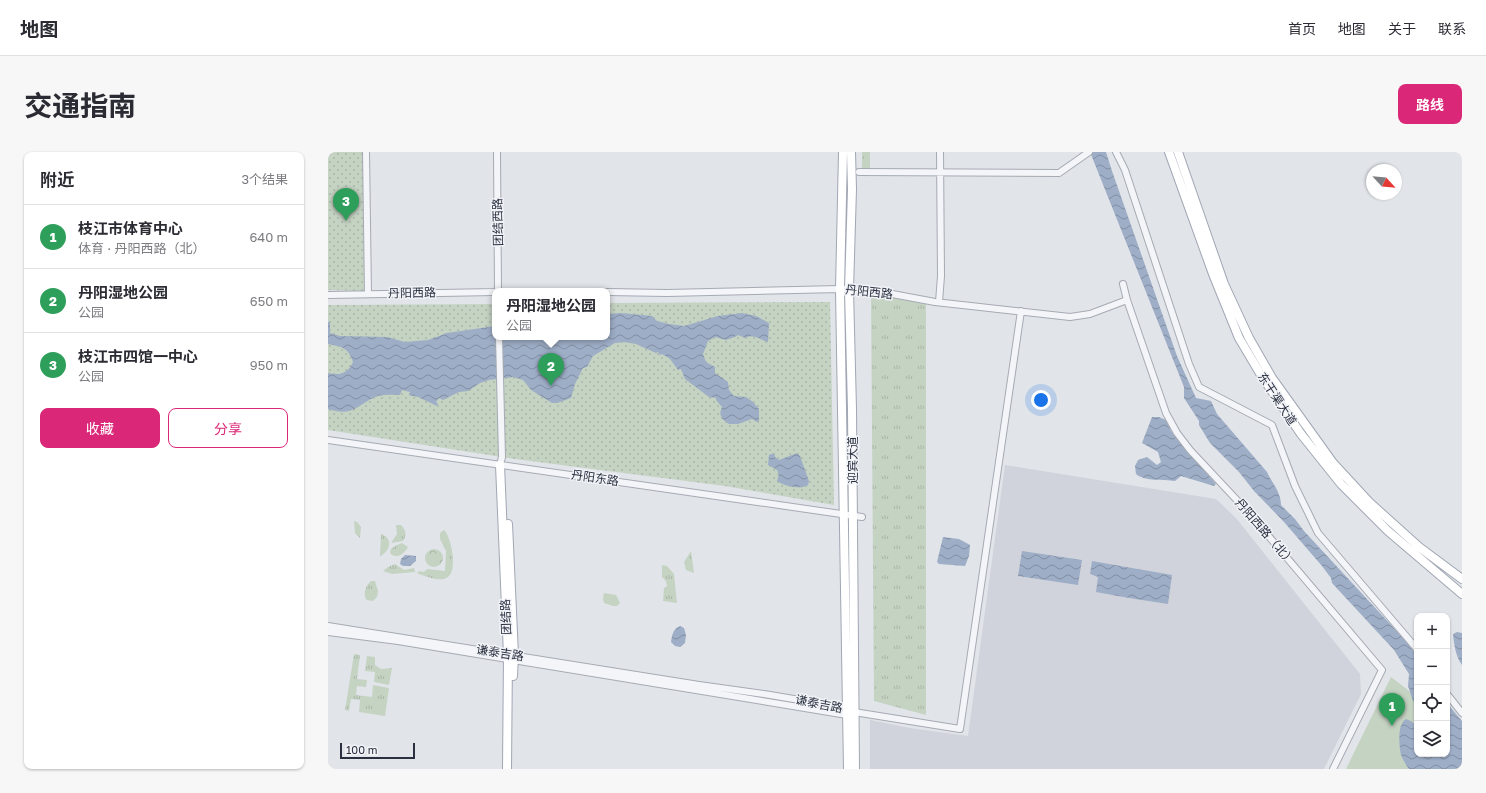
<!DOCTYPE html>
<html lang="zh">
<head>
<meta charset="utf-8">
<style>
	body { margin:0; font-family:"Golos Text","Noto Sans SC",sans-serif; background:#f7f7f7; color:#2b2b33 }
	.controls { position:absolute; right:12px; bottom:12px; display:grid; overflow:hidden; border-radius:8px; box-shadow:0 1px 3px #0004 }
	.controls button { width:36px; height:36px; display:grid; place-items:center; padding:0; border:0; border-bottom:1px solid #e1e1e2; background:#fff; color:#2b2b33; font:20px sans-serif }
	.compass { position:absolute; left:1038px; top:12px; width:36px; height:36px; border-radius:50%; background:#fff; box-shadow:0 1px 3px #0004; rotate:116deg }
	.scale { position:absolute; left:12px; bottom:10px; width:75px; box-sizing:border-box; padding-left:4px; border:2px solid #2a3040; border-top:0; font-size:11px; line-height:14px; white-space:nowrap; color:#2a3040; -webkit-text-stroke:3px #f1f3f7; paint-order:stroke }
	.you { position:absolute; left:713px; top:248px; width:14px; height:14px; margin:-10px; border:3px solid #fff; border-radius:50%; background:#1a73e8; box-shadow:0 0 0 6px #1a73e833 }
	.badge { display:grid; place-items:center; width:26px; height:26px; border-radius:50%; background:#db2777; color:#fff; font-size:13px; font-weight:700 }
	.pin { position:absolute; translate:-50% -33px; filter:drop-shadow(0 1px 2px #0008) }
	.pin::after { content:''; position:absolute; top:21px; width:14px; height:12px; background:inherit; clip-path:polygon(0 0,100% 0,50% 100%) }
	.popup { position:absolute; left:164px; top:136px; width:118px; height:52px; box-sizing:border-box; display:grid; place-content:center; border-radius:8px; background:#fff; filter:drop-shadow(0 1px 3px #0005); font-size:13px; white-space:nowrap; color:#7c7c81 }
	.popup b { font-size:15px; color:#2b2b33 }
	.popup::after { content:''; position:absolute; left:50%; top:100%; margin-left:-8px; border:8px solid transparent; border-top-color:#fff }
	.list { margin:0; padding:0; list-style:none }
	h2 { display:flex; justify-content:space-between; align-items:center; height:52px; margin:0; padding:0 16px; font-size:17px }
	h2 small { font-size:13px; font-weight:400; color:#7c7c81 }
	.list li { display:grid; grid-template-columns:26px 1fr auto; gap:12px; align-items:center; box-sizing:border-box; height:64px; padding:0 16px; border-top:1px solid #e1e1e2 }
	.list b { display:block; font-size:15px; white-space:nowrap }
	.list p { margin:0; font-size:13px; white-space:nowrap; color:#7c7c81 }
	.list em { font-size:13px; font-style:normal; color:#7c7c81 }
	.actions { display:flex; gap:8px; padding:12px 16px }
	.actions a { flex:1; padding:9px 0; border:1px solid #db2777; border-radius:8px; text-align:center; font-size:14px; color:#db2777 }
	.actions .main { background:#db2777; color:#fff }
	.icon { flex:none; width:22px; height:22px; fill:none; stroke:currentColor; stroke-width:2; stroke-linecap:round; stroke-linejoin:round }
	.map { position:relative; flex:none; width:1134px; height:617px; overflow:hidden; border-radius:8px }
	header { display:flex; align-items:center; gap:24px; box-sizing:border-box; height:56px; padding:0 20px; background:#fff; border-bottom:1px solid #e1e1e2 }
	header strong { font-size:19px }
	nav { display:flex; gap:22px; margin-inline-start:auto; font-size:14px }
	.intro { display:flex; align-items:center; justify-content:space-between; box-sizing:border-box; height:96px; padding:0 24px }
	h1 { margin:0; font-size:28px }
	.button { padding:10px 18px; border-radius:8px; background:#db2777; color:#fff; font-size:14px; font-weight:700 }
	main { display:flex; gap:24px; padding:0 24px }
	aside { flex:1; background:#fff; border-radius:8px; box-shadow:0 1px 3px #0004 }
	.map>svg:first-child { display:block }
	.built { fill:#d0d3db }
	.grass { fill:url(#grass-tufts) }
	.forest { fill:url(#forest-crowns) }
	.park { fill:url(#park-dots) }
	.pitch { fill:#c5d3c3 }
	.water { fill:url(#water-waves) }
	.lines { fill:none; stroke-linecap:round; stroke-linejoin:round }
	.minor-casing { stroke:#a6aab3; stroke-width:8 }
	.major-casing { stroke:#a1a7b4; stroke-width:10 }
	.minor { stroke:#f4f5f8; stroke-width:6 }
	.major { stroke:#fff; stroke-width:8 }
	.labels { text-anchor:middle; stroke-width:3; stroke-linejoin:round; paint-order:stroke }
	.street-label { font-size:12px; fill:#2a3040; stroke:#f1f3f7 }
</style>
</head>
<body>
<header>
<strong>地图</strong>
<nav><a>首页</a><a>地图</a><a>关于</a><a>联系</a></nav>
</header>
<div class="intro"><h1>交通指南</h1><a class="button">路线</a></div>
<main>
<aside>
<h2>附近<small>3个结果</small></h2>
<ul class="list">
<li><span class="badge" style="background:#2e9e5b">1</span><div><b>枝江市体育中心</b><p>体育 · 丹阳西路（北）</p></div><em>640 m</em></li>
<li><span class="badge" style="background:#2e9e5b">2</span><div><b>丹阳湿地公园</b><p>公园</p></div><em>650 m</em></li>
<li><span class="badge" style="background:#2e9e5b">3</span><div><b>枝江市四馆一中心</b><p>公园</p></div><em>950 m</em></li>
</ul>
<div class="actions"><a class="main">收藏</a><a>分享</a></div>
</aside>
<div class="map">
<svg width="1134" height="617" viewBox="0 0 1134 617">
	<defs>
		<pattern id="grass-tufts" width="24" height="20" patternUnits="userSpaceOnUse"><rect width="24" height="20" fill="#c5d3c3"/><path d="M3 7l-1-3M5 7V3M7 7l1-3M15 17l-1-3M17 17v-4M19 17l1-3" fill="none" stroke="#a9b5a9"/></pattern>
		<pattern id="forest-crowns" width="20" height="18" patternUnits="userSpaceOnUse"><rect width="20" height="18" fill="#c5d3c3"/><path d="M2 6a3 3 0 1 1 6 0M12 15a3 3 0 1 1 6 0" fill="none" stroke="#a9b5a9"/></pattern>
		<pattern id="park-dots" width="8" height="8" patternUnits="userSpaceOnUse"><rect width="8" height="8" fill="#c5d3c3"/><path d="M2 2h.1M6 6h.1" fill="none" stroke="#a9b5a9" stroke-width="1.8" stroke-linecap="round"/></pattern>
		<pattern id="water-waves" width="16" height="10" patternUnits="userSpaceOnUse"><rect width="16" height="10" fill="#9eaec7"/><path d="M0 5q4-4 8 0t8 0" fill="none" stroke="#818ea3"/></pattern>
	</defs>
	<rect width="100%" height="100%" fill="#e1e4e9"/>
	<path class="built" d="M677 313 888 347 908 366 1032 522 1033 542 996 617H542V568L582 576 640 584Z"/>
	<path class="grass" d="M534 0H542V17H534Z
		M543 141 598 151V563L546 549Z
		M26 369 29 370 33 375 32 386 27 381Z
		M68 373H73C78 378 79 383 75 389L63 391 69 382Z
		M116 378C123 384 130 418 120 425 113 431 97 424 89 421L91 419 96 420 99 417 117 419 118 399 112 387V381Z
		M53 382C66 386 62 400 52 404Z
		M74 391 80 395C76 402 69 408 62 401L63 397 67 394Z
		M363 399 366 421 358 418 356 410Z
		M67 412 76 418 86 416 87 420 64 422 55 419 60 415Z
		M334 413 339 414 346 422 349 451 335 449 336 436 339 434 338 429 334 425Z
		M43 429H47L50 439 49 445 45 449 39 448C34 443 38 433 43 429Z
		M276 441 288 443 292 451 289 454H285L276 451 275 447Z
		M26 502 32 503 29 527 39 528 38 535 29 534 28 543 44 545 45 533 61 536 57 564 31 560 32 548 23 547 21 559 17 558Z
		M39 504 47 505V513L53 517 64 516 61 533 46 530 47 520 37 519Z"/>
	<path class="forest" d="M97 406a9 9 0 1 1 18 0a9 9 0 1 1-18 0Z"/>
	<path class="park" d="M0 0H35L37 139 0 138Z
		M502 150 506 353 397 334 187 307 0 278V153L167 152V185H279V151Z"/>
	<path class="pitch" d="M1063 525 1089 545V602H1119L1134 617H1018Z"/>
	<path class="water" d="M762 0H778L784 19 849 204 868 246 883 249 889 262 939 320C944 331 953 340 953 353L967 367 976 379 1076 487 1089 503V556L1085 549 1080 534 1081 522 1066 498 1004 431 1003 426 994 414 956 370 926 339 911 320 882 291 871 273V269L856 246V235Z
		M293 161 324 164 329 169 341 172 356 174 390 164 414 161 428 164 441 171 440 190C432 188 426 181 417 186L410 183C406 186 402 186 398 188L387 185 380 189 375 202 378 210 387 215V221L400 230 401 238 406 244 418 245 425 250 431 257V269L429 270 424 267 410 272H401C394 267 390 264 394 255L388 248V246L381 245 357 227 353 217 350 218 342 207 334 202 332 203 330 200 328 201 308 192 296 190 287 191 265 204 259 215 255 216 247 232 243 246 229 251H224L203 238 195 228 185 225 161 228 152 231 140 239 131 240 115 248 111 246 108 250 110 252 109 254 90 245 81 243 82 240 74 238 72 243C65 243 54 242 47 245 28 254 24 265 0 257V221C12 224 20 221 25 210 20 195 14 195 0 192V170H2V181L12 184 59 185 77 190 100 188 119 181 167 174V185H279V162Z
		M824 265H831L838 268 843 279 888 332 886 334 853 324 847 329C835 327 818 330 808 322L807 314 810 308 819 305 829 313 833 310 830 300 814 291Z
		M446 301 447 305 451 308 469 301 472 304 481 329 480 333C473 338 456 334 449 329L451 322 449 318 440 313 441 303Z
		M615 385 631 387 642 393 641 404 637 414 611 412 609 410Z
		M694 399 754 408 750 433 690 424Z
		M77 403 88 404V409L82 414H75L72 412 73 407Z
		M764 409 844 423 840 452 801 446 768 440 770 425 762 422Z
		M352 474 356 476 358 483 357 491 352 495 347 494 343 490C344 483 345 477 352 474Z
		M1129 480 1134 481V513C1128 505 1126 493 1125 482Z
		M1119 551 1134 569V617H1081C1078 613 1075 608 1073 603 1071 594 1069 572 1078 567L1083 569 1089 574V602H1119Z"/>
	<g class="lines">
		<g class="minor-casing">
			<path id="minor" d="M38 0 40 142
				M169 0 170 139
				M788 0 797 18 861 212 871 235 944 273 967 334 990 381 1089 497
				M531 20 731 21 761 0
				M795 132 799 148 838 261 849 281 862 298 921 361 1054 518 1005 617
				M279 140 339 141 512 137 543 138 607 150 742 165 762 162 799 148
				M0 143 167 140
				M611 150 613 124 612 0
				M171 185 174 305 172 313
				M0 288 534 365
				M0 474 371 533 436 542 519 556 526 560 632 577 693 159
				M0 480 70 489 519 563 523 562
				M1119 542 1134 561"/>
		</g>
		<g class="major-casing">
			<path id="major" d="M515 0 512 137 520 617
				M523 0 524 37 521 138 524 257 527 617
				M841 0 885 122 911 186 933 223 973 282 1013 332 1060 379 1134 442
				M850 0 896 132 921 186 944 226 1005 311 1041 350 1091 395 1134 427
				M172 313 180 503 179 617
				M180 372 186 503 185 524"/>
		</g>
		<use href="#minor" class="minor"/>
		<use href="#major" class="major"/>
	</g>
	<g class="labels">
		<g class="street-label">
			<text transform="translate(170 70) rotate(-91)" y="4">团结西路</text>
			<text transform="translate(541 140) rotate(6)" y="4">丹阳西路</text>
			<text transform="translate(84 141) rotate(-1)" y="4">丹阳西路</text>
			<text transform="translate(949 247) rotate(57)" y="4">东干渠大道</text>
			<text transform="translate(525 308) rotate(-90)" y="4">迎宾大道</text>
			<text transform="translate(267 326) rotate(8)" y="4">丹阳东路</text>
			<text transform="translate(937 380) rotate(49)" y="4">丹阳西路（北）</text>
			<text transform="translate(178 465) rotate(-92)" y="4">团结路</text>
			<text transform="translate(172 501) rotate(9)" y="4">谦泰吉路</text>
			<text transform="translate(491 552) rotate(11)" y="4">谦泰吉路</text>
		</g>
	</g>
</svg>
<div class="controls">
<button>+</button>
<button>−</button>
<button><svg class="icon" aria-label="locate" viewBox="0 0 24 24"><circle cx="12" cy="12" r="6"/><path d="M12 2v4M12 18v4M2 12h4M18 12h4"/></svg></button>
<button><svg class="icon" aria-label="layers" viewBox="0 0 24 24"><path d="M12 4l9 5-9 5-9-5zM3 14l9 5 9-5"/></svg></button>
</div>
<svg class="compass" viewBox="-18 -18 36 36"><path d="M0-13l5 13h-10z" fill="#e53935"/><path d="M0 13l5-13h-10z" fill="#7c7c81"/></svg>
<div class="scale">100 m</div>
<div class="you"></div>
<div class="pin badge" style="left:1064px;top:574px;background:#2e9e5b">1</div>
<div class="pin badge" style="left:223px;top:234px;background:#2e9e5b">2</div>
<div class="popup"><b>丹阳湿地公园</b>公园</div>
<div class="pin badge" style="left:18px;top:69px;background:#2e9e5b">3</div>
</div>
</main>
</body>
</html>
